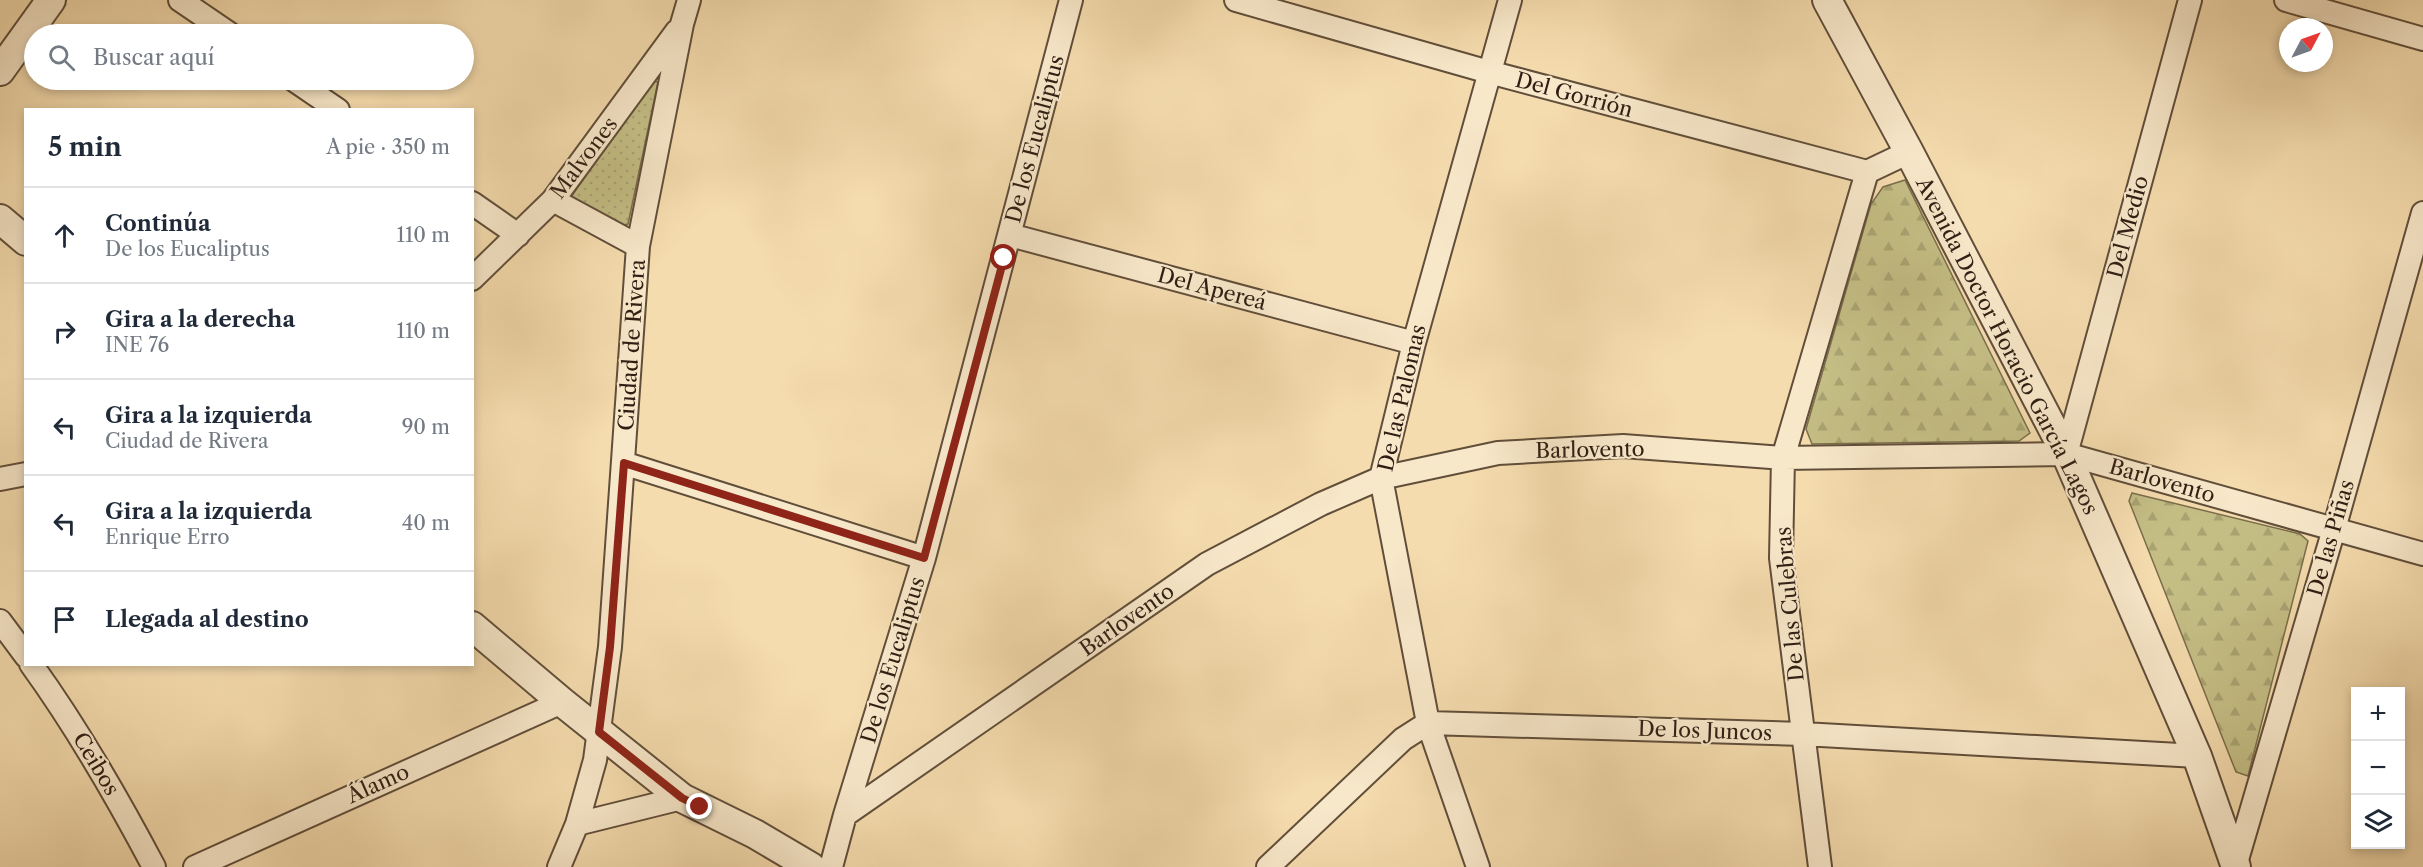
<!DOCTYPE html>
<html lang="es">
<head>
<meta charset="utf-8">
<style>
	body { margin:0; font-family:"Libre Caslon Text",serif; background:#f2f2f3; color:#1f2937 }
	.controls { position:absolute; right:18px; bottom:18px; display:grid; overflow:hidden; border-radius:0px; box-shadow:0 3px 9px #0003 }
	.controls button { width:54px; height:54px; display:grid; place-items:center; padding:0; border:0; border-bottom:2px solid #e0e1e3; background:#fff; color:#1f2937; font:30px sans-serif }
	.compass { position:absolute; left:2279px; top:18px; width:54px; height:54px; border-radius:50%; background:#fff; box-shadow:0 3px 9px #0003; rotate:49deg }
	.stop { position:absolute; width:18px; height:18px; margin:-14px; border:4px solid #8f2418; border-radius:50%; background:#fff }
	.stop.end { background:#8f2418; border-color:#fff; box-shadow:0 2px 6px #0008 }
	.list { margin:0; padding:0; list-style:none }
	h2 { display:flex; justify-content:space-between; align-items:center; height:78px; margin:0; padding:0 24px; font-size:26px }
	h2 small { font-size:20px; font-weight:400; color:#747a83 }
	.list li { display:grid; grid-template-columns:39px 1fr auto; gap:18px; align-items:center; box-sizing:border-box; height:96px; padding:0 24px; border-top:2px solid #e0e1e3 }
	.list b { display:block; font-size:22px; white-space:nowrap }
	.list p { margin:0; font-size:20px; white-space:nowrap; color:#747a83 }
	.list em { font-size:20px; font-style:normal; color:#747a83 }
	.icon { flex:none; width:33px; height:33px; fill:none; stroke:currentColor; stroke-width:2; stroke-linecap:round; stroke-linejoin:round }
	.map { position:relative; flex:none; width:2423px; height:867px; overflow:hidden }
	.search { position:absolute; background:#fff; box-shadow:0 3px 9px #0003; left:24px; top:24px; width:450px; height:66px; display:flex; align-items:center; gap:15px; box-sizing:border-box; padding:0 21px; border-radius:33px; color:#747a83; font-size:22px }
	.panel { position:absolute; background:#fff; box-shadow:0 3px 9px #0003; left:24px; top:108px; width:450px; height:558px; border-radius:0px }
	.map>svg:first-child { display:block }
	.green { fill:url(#green-dots); stroke:#7a6e4c; stroke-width:1.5 }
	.forest { fill:url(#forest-firs); stroke:#7a6e4c; stroke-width:1.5 }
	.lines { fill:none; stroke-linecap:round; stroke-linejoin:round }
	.minor-casing { stroke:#614e3a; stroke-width:26 }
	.tertiary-casing { stroke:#614e3a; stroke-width:32 }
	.minor { stroke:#f8e8ca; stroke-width:22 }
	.tertiary { stroke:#f8e8ca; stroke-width:28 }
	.route { stroke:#8f2418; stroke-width:8 }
	.labels { text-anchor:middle; stroke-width:4.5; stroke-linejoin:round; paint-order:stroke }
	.street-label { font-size:21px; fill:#301e14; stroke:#f8e8ca }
</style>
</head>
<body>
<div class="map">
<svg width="2423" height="867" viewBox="0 0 2423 867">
	<defs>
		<pattern id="green-dots" width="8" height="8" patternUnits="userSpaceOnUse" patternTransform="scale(1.5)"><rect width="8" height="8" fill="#c4be85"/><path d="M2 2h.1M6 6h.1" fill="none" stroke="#a9a372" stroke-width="1.8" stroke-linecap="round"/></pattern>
		<pattern id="forest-firs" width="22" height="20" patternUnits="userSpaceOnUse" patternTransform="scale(1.5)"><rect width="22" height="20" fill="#c4be85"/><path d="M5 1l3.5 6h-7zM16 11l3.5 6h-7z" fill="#a9a372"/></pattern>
	</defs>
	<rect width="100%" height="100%" fill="#f5dcae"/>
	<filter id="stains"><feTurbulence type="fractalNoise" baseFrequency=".00333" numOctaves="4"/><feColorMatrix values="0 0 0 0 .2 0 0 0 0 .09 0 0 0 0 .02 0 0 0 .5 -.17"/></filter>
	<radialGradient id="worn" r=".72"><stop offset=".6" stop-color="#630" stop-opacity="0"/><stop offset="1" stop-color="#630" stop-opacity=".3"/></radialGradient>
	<path class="green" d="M652 81 658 82 628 224 619 226 571 197Z"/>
	<path class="forest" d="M1905 180 2030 433 2019 441 1812 444 1806 429 1871 204 1883 187Z
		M2132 493 2300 534 2308 541 2248 776 2236 772 2129 501Z"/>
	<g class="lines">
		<g class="minor-casing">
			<path id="minor" d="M180 0 230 34
				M1236 0 1489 72 1867 172 1909 152
				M2286 0 2423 39
				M294 80 338 110
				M553 200 638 246
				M472 203 518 235
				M1010 235 1414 343
				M472 279 553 200 677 31
				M2066 454 2190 0
				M623 463 924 558
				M0 479 26 474
				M0 621 26 656
				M31 664C78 729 117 797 154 867
				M845 815 1207 564 1321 504 1381 478 1498 453 1623 446 1783 458 2066 454 2423 554
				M577 824 682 798
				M2236 863 2334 529 2423 213
				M195 867 562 702
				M559 867 577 824 595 760 610 647 638 246 682 24 689 0
				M831 867 845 815 924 558 1071 0
				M1268 867 1403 739 1428 723 1803 734 2197 756
				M1478 867 1428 723 1381 478 1414 343 1510 0
				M1820 867 1781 558 1783 458 1867 172"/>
		</g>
		<g class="tertiary-casing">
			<path id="tertiary" d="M1827 0 1909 152 2066 454 2197 756 2236 867
				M0 71 51 0
				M0 219 26 241
				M472 626 562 702 682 798 755 834 811 867"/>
		</g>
		<use href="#minor" class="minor"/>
		<use href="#tertiary" class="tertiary"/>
	</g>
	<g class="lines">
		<path class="route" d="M700 807 682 798 599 732 610 647 624 463 924 558 1004 258"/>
	</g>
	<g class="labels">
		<g class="street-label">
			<text transform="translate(1574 95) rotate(15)" y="7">Del Gorrión</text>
			<text transform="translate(1035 139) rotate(-75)" y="7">De los Eucaliptus</text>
			<text transform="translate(584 158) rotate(-53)" y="7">Malvones</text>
			<text transform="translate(2128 227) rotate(-75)" y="7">Del Medio</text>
			<text transform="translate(1212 289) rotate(15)" y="7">Del Apereá</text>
			<text transform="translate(632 345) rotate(-86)" y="7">Ciudad de Rivera</text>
			<text transform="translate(2007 346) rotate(63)" y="7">Avenida Doctor Horacio García Lagos</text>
			<text transform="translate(1402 398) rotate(-77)" y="7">De las Palomas</text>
			<text transform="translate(1590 450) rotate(-1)" y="7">Barlovento</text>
			<text transform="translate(2162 481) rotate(16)" y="7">Barlovento</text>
			<text transform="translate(2331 538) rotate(-74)" y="7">De las Piñas</text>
			<text transform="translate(1790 604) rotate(-95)" y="7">De las Culebras</text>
			<text transform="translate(1127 620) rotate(-35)" y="7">Barlovento</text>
			<text transform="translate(893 660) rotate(-73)" y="7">De los Eucaliptus</text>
			<text transform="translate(1705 731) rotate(2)" y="7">De los Juncos</text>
			<text transform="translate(96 764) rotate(59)" y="7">Ceibos</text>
			<text transform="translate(378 784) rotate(-24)" y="7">Álamo</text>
		</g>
	</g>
	<rect width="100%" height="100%" filter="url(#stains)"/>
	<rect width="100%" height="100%" fill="url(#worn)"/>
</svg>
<div class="controls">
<button>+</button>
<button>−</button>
<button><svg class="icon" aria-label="layers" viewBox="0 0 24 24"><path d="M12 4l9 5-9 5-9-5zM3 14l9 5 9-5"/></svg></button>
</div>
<svg class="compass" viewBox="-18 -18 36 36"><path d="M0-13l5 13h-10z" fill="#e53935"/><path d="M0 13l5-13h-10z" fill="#747a83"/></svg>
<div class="stop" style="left:1004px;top:258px"></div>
<div class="stop end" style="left:700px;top:807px"></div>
<div class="search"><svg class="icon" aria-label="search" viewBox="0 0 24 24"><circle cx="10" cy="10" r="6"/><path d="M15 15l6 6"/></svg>Buscar aquí</div>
<section class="panel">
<h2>5 min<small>A pie · 350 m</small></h2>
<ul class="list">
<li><svg class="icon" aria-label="ahead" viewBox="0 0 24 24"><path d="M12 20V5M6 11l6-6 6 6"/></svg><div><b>Continúa</b><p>De los Eucaliptus</p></div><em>110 m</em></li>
<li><svg class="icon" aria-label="right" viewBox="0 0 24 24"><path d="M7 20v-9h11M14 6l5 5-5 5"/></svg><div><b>Gira a la derecha</b><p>INE 76</p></div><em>110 m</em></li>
<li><svg class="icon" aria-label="left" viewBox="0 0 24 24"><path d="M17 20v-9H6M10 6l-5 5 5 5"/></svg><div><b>Gira a la izquierda</b><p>Ciudad de Rivera</p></div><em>90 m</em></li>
<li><svg class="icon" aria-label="left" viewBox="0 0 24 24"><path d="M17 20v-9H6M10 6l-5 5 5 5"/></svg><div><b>Gira a la izquierda</b><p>Enrique Erro</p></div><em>40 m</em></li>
<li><svg class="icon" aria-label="arrive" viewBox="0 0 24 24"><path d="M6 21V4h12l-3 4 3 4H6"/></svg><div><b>Llegada al destino</b></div></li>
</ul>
</section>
</div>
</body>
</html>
